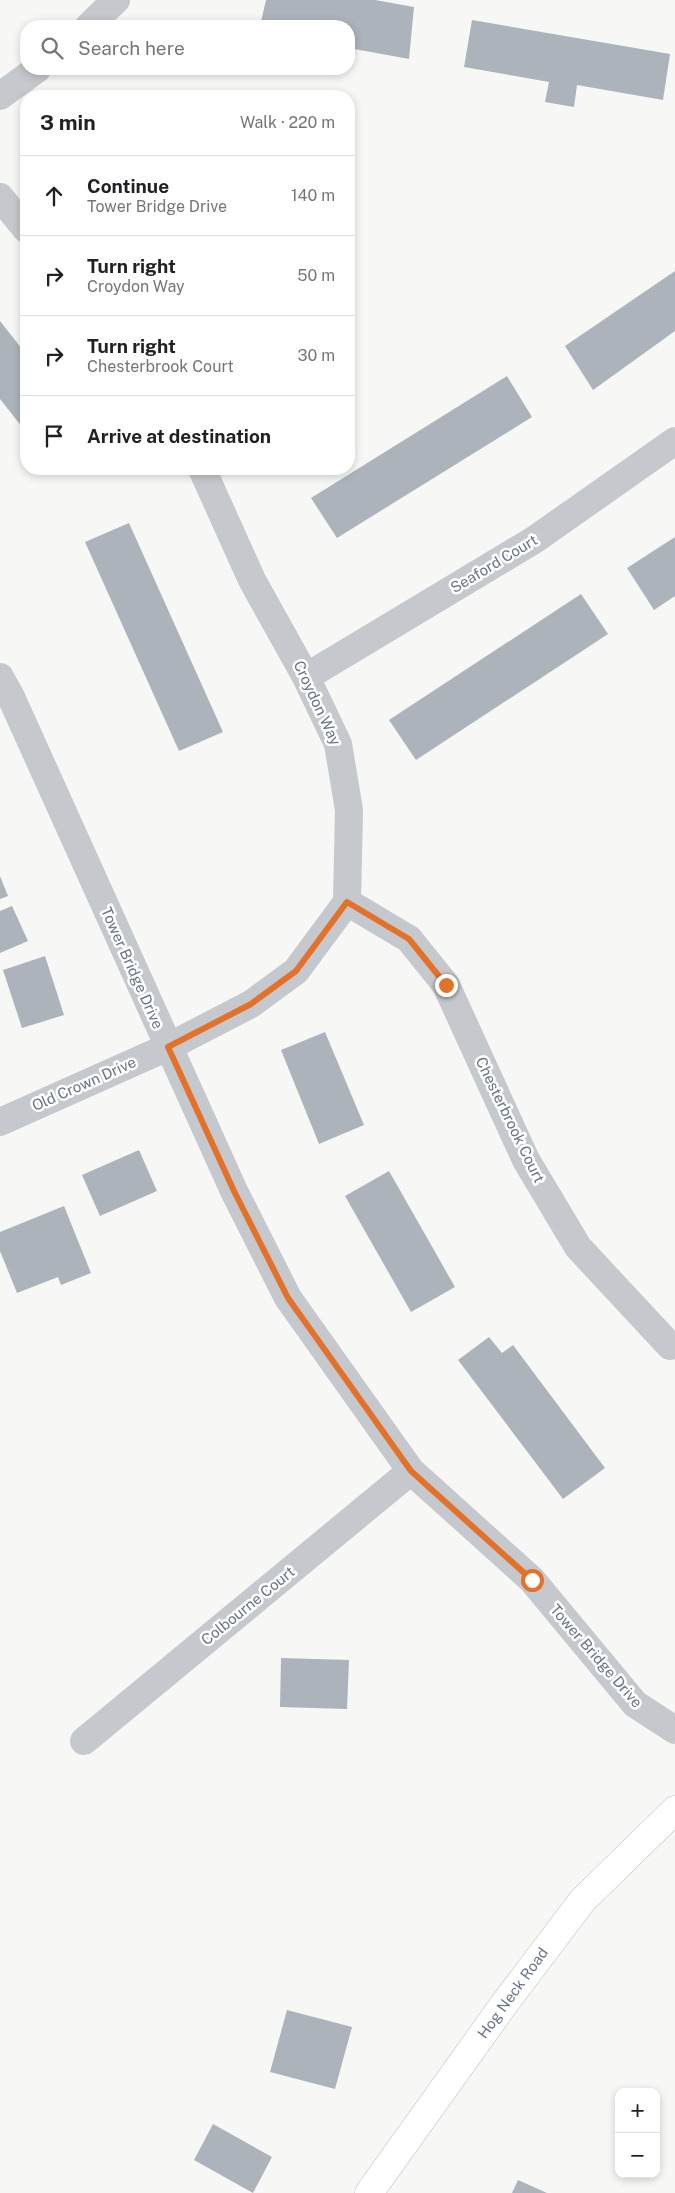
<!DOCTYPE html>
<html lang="en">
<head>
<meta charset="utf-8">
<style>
	body { margin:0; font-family:"Public Sans",sans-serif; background:#f2f2f2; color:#202124 }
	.controls { position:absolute; right:15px; bottom:15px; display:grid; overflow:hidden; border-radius:10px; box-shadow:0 2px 8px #0003 }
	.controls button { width:45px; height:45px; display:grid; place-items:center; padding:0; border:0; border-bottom:1px solid #e0e0e0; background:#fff; color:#202124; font:25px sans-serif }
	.stop { position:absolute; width:15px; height:15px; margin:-11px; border:4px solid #e37129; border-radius:50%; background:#fff }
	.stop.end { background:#e37129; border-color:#fff; box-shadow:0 1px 5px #0008 }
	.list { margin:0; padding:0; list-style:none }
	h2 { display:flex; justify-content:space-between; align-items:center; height:65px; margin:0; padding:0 20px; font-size:21px }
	h2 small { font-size:16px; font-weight:400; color:#757577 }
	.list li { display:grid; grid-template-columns:32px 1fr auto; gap:15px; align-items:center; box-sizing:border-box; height:80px; padding:0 20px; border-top:1px solid #e0e0e0 }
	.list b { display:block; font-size:19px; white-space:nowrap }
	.list p { margin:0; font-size:16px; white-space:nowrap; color:#757577 }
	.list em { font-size:16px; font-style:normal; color:#757577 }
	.icon { flex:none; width:28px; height:28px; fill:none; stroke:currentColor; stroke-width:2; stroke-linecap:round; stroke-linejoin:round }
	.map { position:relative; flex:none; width:675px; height:2193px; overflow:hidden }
	.search { position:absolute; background:#fff; box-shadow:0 2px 8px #0003; left:20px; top:20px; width:335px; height:55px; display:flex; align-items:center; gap:12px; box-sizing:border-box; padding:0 18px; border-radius:20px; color:#757577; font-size:19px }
	.panel { position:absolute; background:#fff; box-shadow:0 2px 8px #0003; left:20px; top:90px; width:335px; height:385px; border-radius:20px }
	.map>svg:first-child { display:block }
	.building { fill:#adb3bb }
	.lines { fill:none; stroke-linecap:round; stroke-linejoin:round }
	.secondary-casing { stroke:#b7bbc1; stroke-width:29 }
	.minor { stroke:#c5c8cc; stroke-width:28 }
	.secondary { stroke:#fff; stroke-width:28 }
	.route { stroke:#e37129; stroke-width:6 }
	.labels { text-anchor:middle; stroke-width:5; stroke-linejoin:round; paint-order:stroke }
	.street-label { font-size:15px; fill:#667386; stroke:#fff }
</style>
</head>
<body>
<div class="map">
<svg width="675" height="2193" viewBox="0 0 675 2193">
	<rect width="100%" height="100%" fill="#f7f8f5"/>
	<path class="building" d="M266 0H375L414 7 409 59 349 48V26H260Z
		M472 20 670 54 663 100 577 85 574 107 545 102 549 82 464 67Z
		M675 271V331L593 390 565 346Z
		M0 321 26 354V432L0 399Z
		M507 376 532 417 337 538 311 498Z
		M129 523 223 732 179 751 85 542Z
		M675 537V596L654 610 627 568Z
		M581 594 608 634 416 760 389 720Z
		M0 876 8 896 0 899Z
		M12 906 28 941 0 953V911Z
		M45 956 64 1015 22 1028 3 970Z
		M325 1032 364 1125 319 1144 281 1050Z
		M139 1150 157 1191 100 1216 82 1175Z
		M389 1171 455 1287 411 1312 345 1196Z
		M64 1206 91 1273 61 1285 58 1277 17 1293 0 1251V1232Z
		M489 1337 502 1353 513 1345 605 1468 563 1499 458 1360Z
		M281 1658 349 1660 347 1709 280 1707Z
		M287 2010 352 2027 335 2089 270 2072Z
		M213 2124 272 2157 253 2193 194 2160Z
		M518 2180 547 2193H512Z"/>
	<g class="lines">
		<g class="secondary-casing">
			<path id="secondary" d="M369 2193 502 2007 582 1901 675 1810"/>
		</g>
		<path class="minor" d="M89 26 116 0
			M0 96 37 69
			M0 197 26 229
			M0 677 11 697 234 1191 288 1298 411 1471 532 1580 635 1704 675 1730
			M306 677 534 540 675 441
			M347 902 409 939 446 985 526 1160 578 1247 670 1346
			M0 1122 168 1047 251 1004 296 971 347 902 349 810 338 744 306 677 252 580 202 469
			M84 1741 411 1471"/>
		<use href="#secondary" class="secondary"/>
	</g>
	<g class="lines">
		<path class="route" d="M446 985 409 939 347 902 296 971 251 1004 168 1047 234 1191 288 1298 411 1471 532 1580"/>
	</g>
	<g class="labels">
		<g class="street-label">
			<text transform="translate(494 564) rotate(-31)" y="5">Seaford Court</text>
			<text transform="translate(317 703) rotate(65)" y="5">Croydon Way</text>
			<text transform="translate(132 968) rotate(66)" y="5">Tower Bridge Drive</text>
			<text transform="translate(84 1084) rotate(-24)" y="5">Old Crown Drive</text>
			<text transform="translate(510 1120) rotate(64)" y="5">Chesterbrook Court</text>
			<text transform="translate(248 1606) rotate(-39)" y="5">Colbourne Court</text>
			<text transform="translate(596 1656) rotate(49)" y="5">Tower Bridge Drive</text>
			<text transform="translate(513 1993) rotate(-54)" y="5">Hog Neck Road</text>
		</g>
	</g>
</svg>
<div class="controls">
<button>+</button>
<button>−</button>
</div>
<div class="stop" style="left:532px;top:1580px"></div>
<div class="stop end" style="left:446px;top:985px"></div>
<div class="search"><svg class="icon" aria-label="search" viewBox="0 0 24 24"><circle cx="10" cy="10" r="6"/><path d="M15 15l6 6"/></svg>Search here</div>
<section class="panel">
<h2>3 min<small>Walk · 220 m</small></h2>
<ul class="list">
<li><svg class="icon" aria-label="ahead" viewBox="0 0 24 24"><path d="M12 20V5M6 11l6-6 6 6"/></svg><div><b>Continue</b><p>Tower Bridge Drive</p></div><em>140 m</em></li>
<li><svg class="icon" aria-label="right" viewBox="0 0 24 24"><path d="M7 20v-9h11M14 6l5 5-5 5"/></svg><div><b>Turn right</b><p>Croydon Way</p></div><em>50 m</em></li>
<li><svg class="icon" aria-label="right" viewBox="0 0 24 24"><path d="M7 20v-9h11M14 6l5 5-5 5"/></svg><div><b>Turn right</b><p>Chesterbrook Court</p></div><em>30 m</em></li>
<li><svg class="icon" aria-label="arrive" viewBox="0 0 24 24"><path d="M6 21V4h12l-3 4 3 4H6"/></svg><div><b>Arrive at destination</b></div></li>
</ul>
</section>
</div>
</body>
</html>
